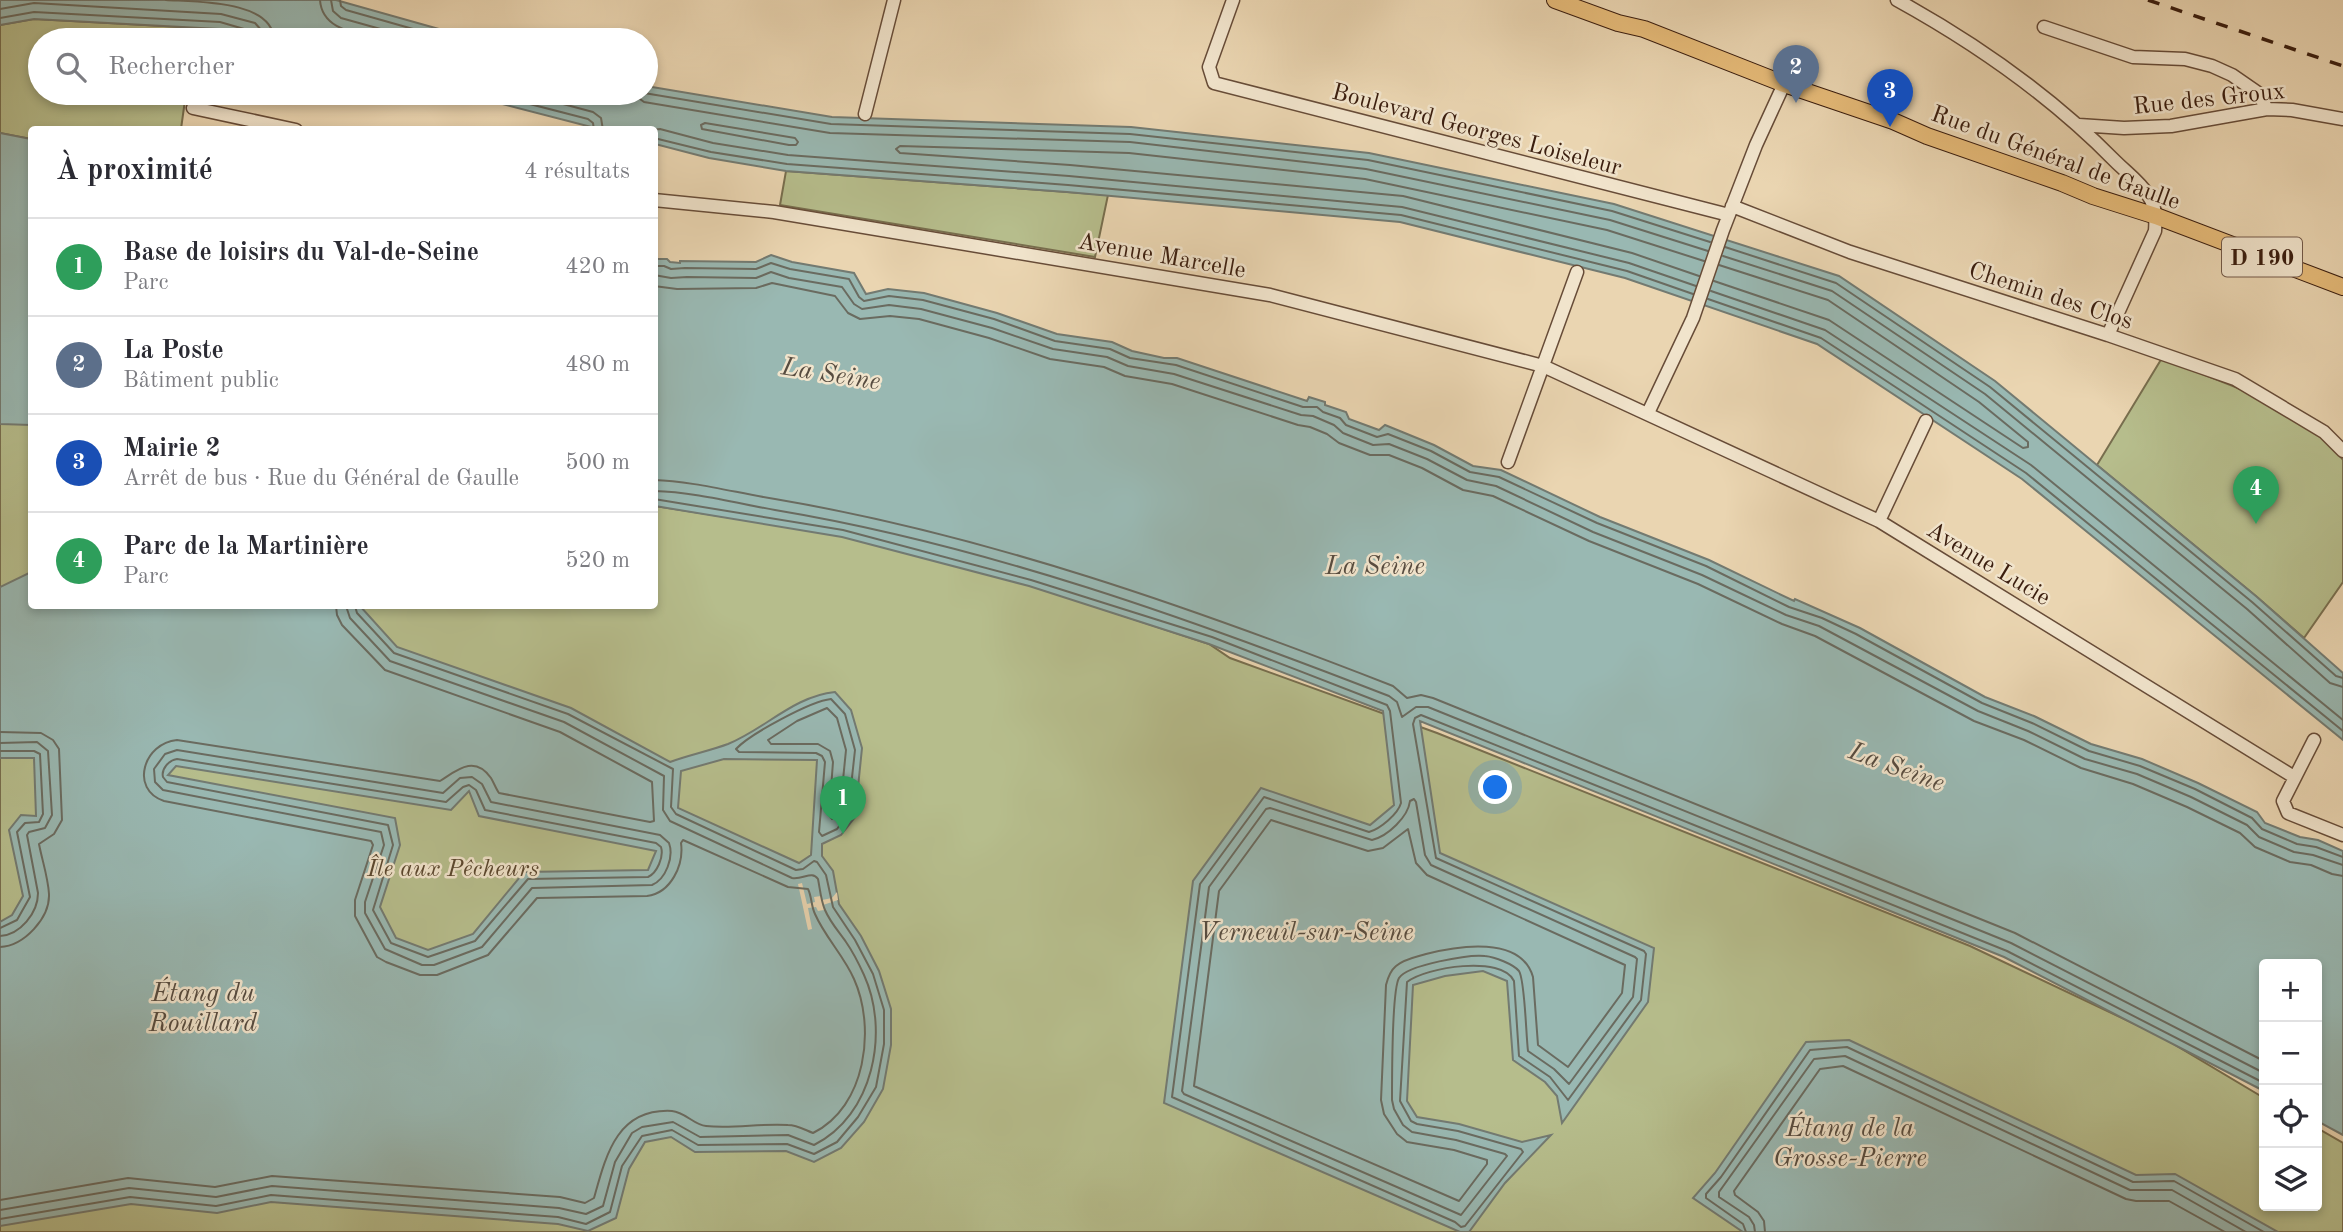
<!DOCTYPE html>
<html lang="fr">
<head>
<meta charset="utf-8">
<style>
	body { margin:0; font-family:"Old Standard TT",serif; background:#f2f2f3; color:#2b2b33 }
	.controls { position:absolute; right:21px; bottom:21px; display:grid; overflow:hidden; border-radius:7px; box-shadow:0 4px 10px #0003 }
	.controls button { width:63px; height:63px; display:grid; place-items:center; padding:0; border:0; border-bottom:2px solid #e1e1e2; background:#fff; color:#2b2b33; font:35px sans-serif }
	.you { position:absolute; left:1496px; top:788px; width:24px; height:24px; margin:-18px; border:5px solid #fff; border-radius:50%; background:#1a73e8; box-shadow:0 0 0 10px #1a73e833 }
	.badge { display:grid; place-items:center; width:46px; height:46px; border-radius:50%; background:#2563eb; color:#fff; font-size:23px; font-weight:700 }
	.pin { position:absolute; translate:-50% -58px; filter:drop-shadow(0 2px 4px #0008) }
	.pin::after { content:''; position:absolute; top:37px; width:24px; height:21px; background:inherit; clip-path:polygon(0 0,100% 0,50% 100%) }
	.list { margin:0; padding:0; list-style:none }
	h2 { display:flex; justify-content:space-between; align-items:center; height:91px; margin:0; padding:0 28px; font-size:30px }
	h2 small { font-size:23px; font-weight:400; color:#7c7c81 }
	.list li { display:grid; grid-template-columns:46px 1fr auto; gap:21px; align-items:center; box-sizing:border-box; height:98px; padding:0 28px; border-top:2px solid #e1e1e2 }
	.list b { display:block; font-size:26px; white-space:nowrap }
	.list p { margin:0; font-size:23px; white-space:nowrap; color:#7c7c81 }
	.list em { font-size:23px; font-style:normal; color:#7c7c81 }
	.icon { flex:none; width:38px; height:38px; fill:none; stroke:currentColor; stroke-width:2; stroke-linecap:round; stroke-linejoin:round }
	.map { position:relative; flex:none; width:2343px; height:1232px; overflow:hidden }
	.search { position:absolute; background:#fff; box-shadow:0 4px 10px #0003; left:28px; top:28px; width:630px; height:77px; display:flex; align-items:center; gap:18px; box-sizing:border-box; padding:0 24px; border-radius:38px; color:#7c7c81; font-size:26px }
	.panel { position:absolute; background:#fff; box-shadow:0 4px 10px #0003; left:28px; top:126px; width:630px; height:483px; border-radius:7px }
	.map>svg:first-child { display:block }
	.green { fill:#b6bd8c; stroke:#786e4e; stroke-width:2 }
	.water { fill:#99b8b2; stroke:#737a71; stroke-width:2; fill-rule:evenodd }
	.pier { fill:#ead5b1 }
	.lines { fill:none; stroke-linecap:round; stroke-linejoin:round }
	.shore { stroke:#6a6b60; stroke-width:2 }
	.minor-casing { stroke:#674c38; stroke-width:15 }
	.major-casing { stroke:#3b1e0f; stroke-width:18 }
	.minor { stroke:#f1e4cc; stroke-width:12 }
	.major { stroke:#e5ba78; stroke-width:16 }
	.rail { stroke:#3b1e0f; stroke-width:3.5; stroke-dasharray:12 12; stroke-linecap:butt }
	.labels { text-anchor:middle; stroke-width:5; stroke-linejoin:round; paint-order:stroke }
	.shield { fill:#f1e4cc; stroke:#725948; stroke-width:2 }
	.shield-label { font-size:23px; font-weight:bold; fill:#3b1e0f }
	.street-label { font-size:24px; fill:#3b1e0f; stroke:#f1e4cc }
	.park-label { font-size:24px; font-style:italic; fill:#5a462e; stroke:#f1e4cc }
	.water-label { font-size:26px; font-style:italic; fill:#574c40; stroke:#f1e4cc }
</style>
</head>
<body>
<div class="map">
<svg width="2343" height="1232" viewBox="0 0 2343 1232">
	<rect width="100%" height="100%" fill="#ead5b1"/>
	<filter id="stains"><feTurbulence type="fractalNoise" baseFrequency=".00286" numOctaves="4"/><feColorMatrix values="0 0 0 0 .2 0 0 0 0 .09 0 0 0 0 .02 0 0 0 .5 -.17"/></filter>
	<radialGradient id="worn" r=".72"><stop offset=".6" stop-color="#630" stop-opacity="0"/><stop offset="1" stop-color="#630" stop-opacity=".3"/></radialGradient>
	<path class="green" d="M34 19 219 29 218 40H40V93H213L212 98 186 93 181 129 32 130 31 139 0 133V25Z
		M786 171 1067 192 1108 195 1095 257 780 205Z
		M2162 358 2243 390 2325 437 2343 460V582L2304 638 2257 597 2097 465Z
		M31 421 32 606H654L655 506 911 546 1209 644 1230 658 1437 733 1970 946 2160 1036 2264 1098V1206H2317V1128L2343 1143V1232H0V424Z"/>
	<path class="water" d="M0 0H336L478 40H260L219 29 34 19 0 25Z
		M646 86 832 117 1131 127 1369 153 1614 204 1839 276 1995 381 2257 597 2343 673V740L2022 479 1817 344 1625 278 1400 222 1067 192 786 171 709 158 655 144 654 130 599 129 460 93H646Z
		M0 133 31 139V425L0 424Z
		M771 255 792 262 854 273 866 294 888 289 924 293 997 313 1057 334 1112 342 1132 351 1164 358H1177L1307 401 1309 397 1325 402V405L1346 412 1349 419 1379 430 1385 425 1434 445 1473 466 1501 470 1600 517 1709 560 1794 601 1795 599 1860 628 1985 697 2034 716 2091 744 2142 759 2198 783 2257 812 2265 823 2300 837 2318 840 2343 851V1135L2317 1121V964H2264V1091L2004 957 1420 721 1440 853 1654 948 1648 1002 1562 1123 1557 1096 1545 1082 1513 1060 1507 981 1483 971 1445 976 1413 985 1407 1101 1417 1117 1459 1124 1522 1142 1551 1135 1505 1183 1469 1232H1460L1164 1103 1193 881 1261 788 1370 825 1394 805 1383 711 1209 644 1029 586 842 537 655 506V259H667L670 262 680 263V261L756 262Z
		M31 572 32 606H360L397 647 571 708 670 762C689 755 709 751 728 744 765 729 794 696 835 692L851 710 862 748 855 817 841 835 822 844V856L833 871 839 904 861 936 879 971 891 1009V1045L883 1089 864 1122 841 1148 814 1162 786 1151 695 1152 671 1137 645 1142 629 1169 616 1218 588 1231 558 1224 271 1202 217 1213 131 1204 0 1226V922L12 915 23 896 9 830 21 815 36 816 34 758H0V587ZM724 759 817 760 811 855 799 863 678 808 681 771ZM176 766 451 810 469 791 479 816 656 851 648 870 524 872 473 934 428 950 396 938 380 907 400 845 395 818 168 775Z
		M1849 1040 2136 1175 2175 1174 2278 1232H1743L1693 1198 1715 1173 1806 1042Z"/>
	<path class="pier" d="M802 883 807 904 815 902 814 897 821 896 822 900 832 898 837 892 838 900 823 905 824 910 818 911 816 907 808 908 812 929 808 930 798 884Z"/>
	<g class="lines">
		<path class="shore" d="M166 0C196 2 273 0 274 40
			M320 0C322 31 358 33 382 40
			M331 0 333 11 341 18 420 40
			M340 0 341 6 346 10 452 40
			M0 9 34 3 221 14 255 23 262 31 264 40
			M0 18 34 12 220 22 251 31 255 40
			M487 93 588 119 593 123 594 130
			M522 93 593 112 601 118 603 130
			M632 93 644 102 830 133 1130 142 1366 169 1610 220 1708 251
			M644 93 831 124 1130 134 1368 160 1612 211 1710 242
			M705 123 795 138 798 142 796 145H789L702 129 701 125Z
			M651 130 660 129 713 143 788 155 1069 176 1402 207 1629 263 1696 286
			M654 138 711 152 787 164 1068 185 1401 215 1627 271 1693 294
			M1725 247 1836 283 1990 387 2252 602 2336 676 2343 678
			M1723 256 1832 291 1985 394 2247 609 2330 683 2343 687
			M654 266H664L671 269 685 268 756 269 771 263 790 269 849 279 859 297 864 301 889 296 923 300 994 319 1055 341 1110 349 1130 358 1176 365 1303 407H1317L1323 412 1340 418 1346 425 1377 437 1388 434 1431 451 1470 472 1499 477 1597 523 1706 566 1789 607 1822 618 1856 634 1982 703 2032 723 2089 751 2140 766 2195 789 2252 818 2262 829 2297 844 2316 847 2343 857
			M654 275 671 278 687 277 756 278 771 272 789 278 842 287 854 304 862 309 889 305 921 309 992 328 1053 349 1107 357 1128 366 1174 374 1301 415 1313 416 1334 425 1343 433 1373 445 1389 444 1427 459 1467 480 1496 486 1593 532 1702 575 1786 615 1819 626 1978 711 2028 731 2085 759 2137 774 2191 797 2247 825 2259 837 2294 852 2313 855 2343 865
			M1699 276 1632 253 1403 196 1070 165 900 153 896 149 900 146 1129 153 1365 179 1607 230 1704 261
			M1714 281 1829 320 2023 448 2028 447V442L1979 402 1828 300 1719 265
			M654 286 677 289 756 288 772 283 835 296 848 313 860 319 890 316 919 319 989 338 1050 359 1104 367 1125 376 1172 384 1298 425 1310 427 1327 434 1339 443 1370 455H1389L1422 468 1463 490 1493 496 1589 541 1698 584 1782 624 1815 636 1974 721 2024 740 2081 768 2133 784 2187 807 2240 833 2255 847 2290 862 2311 865 2332 874 2343 876
			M1711 291 1825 330 2031 465 2343 720
			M1708 299 1821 338 2026 473 2343 731
			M654 480C692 481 737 493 775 499 987 535 1193 608 1393 686L1407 698 1421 695 1433 698 2015 933 2264 1061
			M654 491C694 492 736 503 775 510 985 545 1191 619 1389 696L1397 702 1402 717 1416 707H1428L2011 943 2264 1073
			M654 499 843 530 1031 580 1212 637 1387 705 1390 711 1401 803C1398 814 1380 829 1369 832L1264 797 1200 884 1172 1097 1455 1222 1461 1227 1465 1226 1523 1152 1521 1149 1458 1131 1417 1124 1411 1121 1400 1101 1407 982C1426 967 1502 955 1514 981L1519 1056 1550 1077 1568 1100 1641 1000 1646 954 1644 951 1436 858 1413 724 1415 718 1421 715 2007 951 2264 1083
			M831 699 845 714 855 750 848 814 837 829 822 836 819 832 825 762 822 756 816 753 739 752 736 749C750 734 811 701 831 699Z
			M827 708 837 718 846 750 840 810 832 819 829 815 833 762 830 751 818 744H771L768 740 797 721Z
			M0 732 41 733 53 740 59 749 62 820 54 834 39 844C42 860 48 877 49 894 50 918 24 946 0 947
			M0 743 37 742 48 751 52 815 45 828 29 832 27 835 38 893C38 913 20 935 0 936
			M177 750 443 793 460 778 472 777 482 784 491 802 660 835 669 843C674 857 666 879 652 885L532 888 482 947 434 965H422L385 949 365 913V902L384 845 381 832 163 790 155 782 154 769 165 754Z
			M0 751H34L40 754 43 814 39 822 25 823 17 832 30 897 17 920 0 928
			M177 759 446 802 463 787 469 785 476 790 485 810 656 843 661 847C664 857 657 873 648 877L528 879 475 941 428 957 391 943 373 910 393 845 388 825 167 782 163 777C161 769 169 760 177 759Z
			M1414 799 1416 802 1425 855 1431 865 1635 957 1637 959 1633 997 1569 1084 1554 1069 1528 1051C1526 1036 1525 980 1519 971 1513 964 1495 957 1485 956 1470 954 1407 965 1399 978 1392 990 1392 1080 1392 1100L1394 1109 1403 1125 1412 1132 1456 1140 1505 1154 1507 1156 1461 1215 1184 1094 1182 1091 1209 887 1266 809 1270 808 1372 840C1388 836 1408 817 1410 801Z
			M1271 820 1368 851 1383 848 1408 829 1416 863 1427 875 1625 965 1622 993 1568 1067 1538 1045 1533 977C1521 935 1457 946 1426 954 1416 957 1404 959 1396 966 1390 971 1388 977 1386 985L1381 1100 1384 1114 1397 1134 1407 1142 1454 1150 1487 1160V1164L1459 1201 1194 1086 1219 891Z
			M0 1200 128 1178 215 1187 272 1176 560 1197 585 1203 594 1198C606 1155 617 1108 672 1111 685 1112 694 1125 706 1126 733 1129 761 1123 788 1125 797 1125 805 1130 813 1133 866 1107 876 1028 854 979 844 956 825 937 815 914 811 906 812 897 808 889L788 887 683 840 681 843C684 865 671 893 647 896L537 898 488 955 437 975H420L386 962 377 957 355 916V900L373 845 371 841 164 801C129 789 144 743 177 740L440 781C456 771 474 754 491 778 494 783 496 789 499 793L650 822 654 821 652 782 560 732 385 670 342 625 337 615 336 606
			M0 1210 129 1188 216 1197 272 1186 559 1208 586 1214 603 1206 615 1162 632 1133 642 1127 673 1122 700 1137 788 1135 814 1145C873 1116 890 1032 864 975 859 964 853 952 846 942 839 932 830 922 825 910 821 901 820 889 818 879 812 870 803 880 792 878L670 821 663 810 664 776 564 722 390 661 350 618 346 606
			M0 1219 130 1197 216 1206 271 1195 558 1217 586 1224 610 1212 622 1166 642 1136 672 1130 698 1145 787 1144 814 1154 837 1142 858 1117 876 1087 884 1044V1010L873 974 855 940 833 907 826 875 817 862 814 861 803 869 796 870 676 814 671 807 673 769 568 714 394 653 357 613 355 606
			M1746 1232 1743 1224 1706 1198V1194L1721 1177 1810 1050 1847 1047 2133 1182 2174 1181 2264 1232
			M1755 1232 1754 1225 1749 1217 1719 1197V1192L1814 1059 1845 1056 2130 1190H2172L2246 1232
			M1765 1232 1764 1221 1758 1212 1735 1195 1734 1191 1820 1069 1843 1066 2126 1199 2136 1201H2169L2225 1232"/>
		<g class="minor-casing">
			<path id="minor" d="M1233 0 1209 67 1214 83 1729 215
				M1897 0C1975 43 2052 97 2115 161 2126 172 2140 182 2148 195 2156 206 2156 219 2155 231L2108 335
				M2044 27 2133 57 2185 59 2212 66 2232 75 2258 93 2267 109
				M193 108 296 130
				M865 114 894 0
				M2079 125 2124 128 2171 126 2267 109 2292 110 2343 119
				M654 200 774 212 1270 295 1543 366 1879 521 2294 777
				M1732 206 1850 252 2108 335 2235 379 2324 432 2343 451
				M1648 413 1693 318 1723 230 1756 145 1784 84
				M1508 462 1577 272
				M1879 521 1926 421
				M2314 740 2283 801 2288 813 2343 835"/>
		</g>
		<g class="major-casing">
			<path id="major" d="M1555 0 1618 23 1644 29 1784 84 1893 121 1927 136 2062 183 2093 196 2156 216 2343 287"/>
		</g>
		<use href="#minor" class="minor"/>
		<use href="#major" class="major"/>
		<path class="rail" d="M2148 0 2343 66"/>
	</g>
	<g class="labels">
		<rect class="shield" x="2222" y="237.5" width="80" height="39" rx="5"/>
		<g class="shield-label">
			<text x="2262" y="265">D 190</text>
		</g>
		<g class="street-label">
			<text transform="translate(2209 98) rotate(-6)" y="8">Rue des Groux</text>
			<text transform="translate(1477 129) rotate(15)" y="8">Boulevard Georges Loiseleur</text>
			<text transform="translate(2056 157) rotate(20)" y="8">Rue du Général de Gaulle</text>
			<text transform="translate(1162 255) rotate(10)" y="8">Avenue Marcelle</text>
			<text transform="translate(2051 295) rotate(18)" y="8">Chemin des Clos</text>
			<text transform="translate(1989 563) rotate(31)" y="8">Avenue Lucie</text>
		</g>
		<g class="park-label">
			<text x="453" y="876">Île aux Pêcheurs</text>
		</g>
		<g class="water-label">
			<text transform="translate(831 373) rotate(9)" y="9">La Seine</text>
			<text x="1375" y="574">La Seine</text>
			<text transform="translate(1897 766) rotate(20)" y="9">La Seine</text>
			<text x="1306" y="940">Verneuil-sur-Seine</text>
			<text x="203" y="1001">Étang du<tspan x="203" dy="30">Rouillard</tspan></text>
			<text x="1850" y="1136">Étang de la<tspan x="1850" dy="30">Grosse-Pierre</tspan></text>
		</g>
	</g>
	<rect width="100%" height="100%" filter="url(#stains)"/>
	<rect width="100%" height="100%" fill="url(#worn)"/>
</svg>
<div class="controls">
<button>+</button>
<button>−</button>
<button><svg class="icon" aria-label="locate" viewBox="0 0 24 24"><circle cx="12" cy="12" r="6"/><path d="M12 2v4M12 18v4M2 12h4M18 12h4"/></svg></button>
<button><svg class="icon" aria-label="layers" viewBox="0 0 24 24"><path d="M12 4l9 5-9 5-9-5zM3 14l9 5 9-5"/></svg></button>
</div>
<div class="you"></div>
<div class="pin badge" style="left:843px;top:834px;background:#2e9e5b">1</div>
<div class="pin badge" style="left:1796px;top:103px;background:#5c6f8a">2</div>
<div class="pin badge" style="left:1890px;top:127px;background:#1a4fb4">3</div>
<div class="pin badge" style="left:2256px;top:524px;background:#2e9e5b">4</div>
<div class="search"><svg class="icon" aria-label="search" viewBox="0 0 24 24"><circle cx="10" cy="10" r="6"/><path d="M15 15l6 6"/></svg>Rechercher</div>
<section class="panel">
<h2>À proximité<small>4 résultats</small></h2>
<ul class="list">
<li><span class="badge" style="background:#2e9e5b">1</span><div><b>Base de loisirs du Val-de-Seine</b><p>Parc</p></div><em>420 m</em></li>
<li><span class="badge" style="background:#5c6f8a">2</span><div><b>La Poste</b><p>Bâtiment public</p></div><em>480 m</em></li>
<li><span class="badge" style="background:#1a4fb4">3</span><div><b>Mairie 2</b><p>Arrêt de bus · Rue du Général de Gaulle</p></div><em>500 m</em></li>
<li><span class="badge" style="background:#2e9e5b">4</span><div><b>Parc de la Martinière</b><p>Parc</p></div><em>520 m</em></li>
</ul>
</section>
</div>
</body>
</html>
